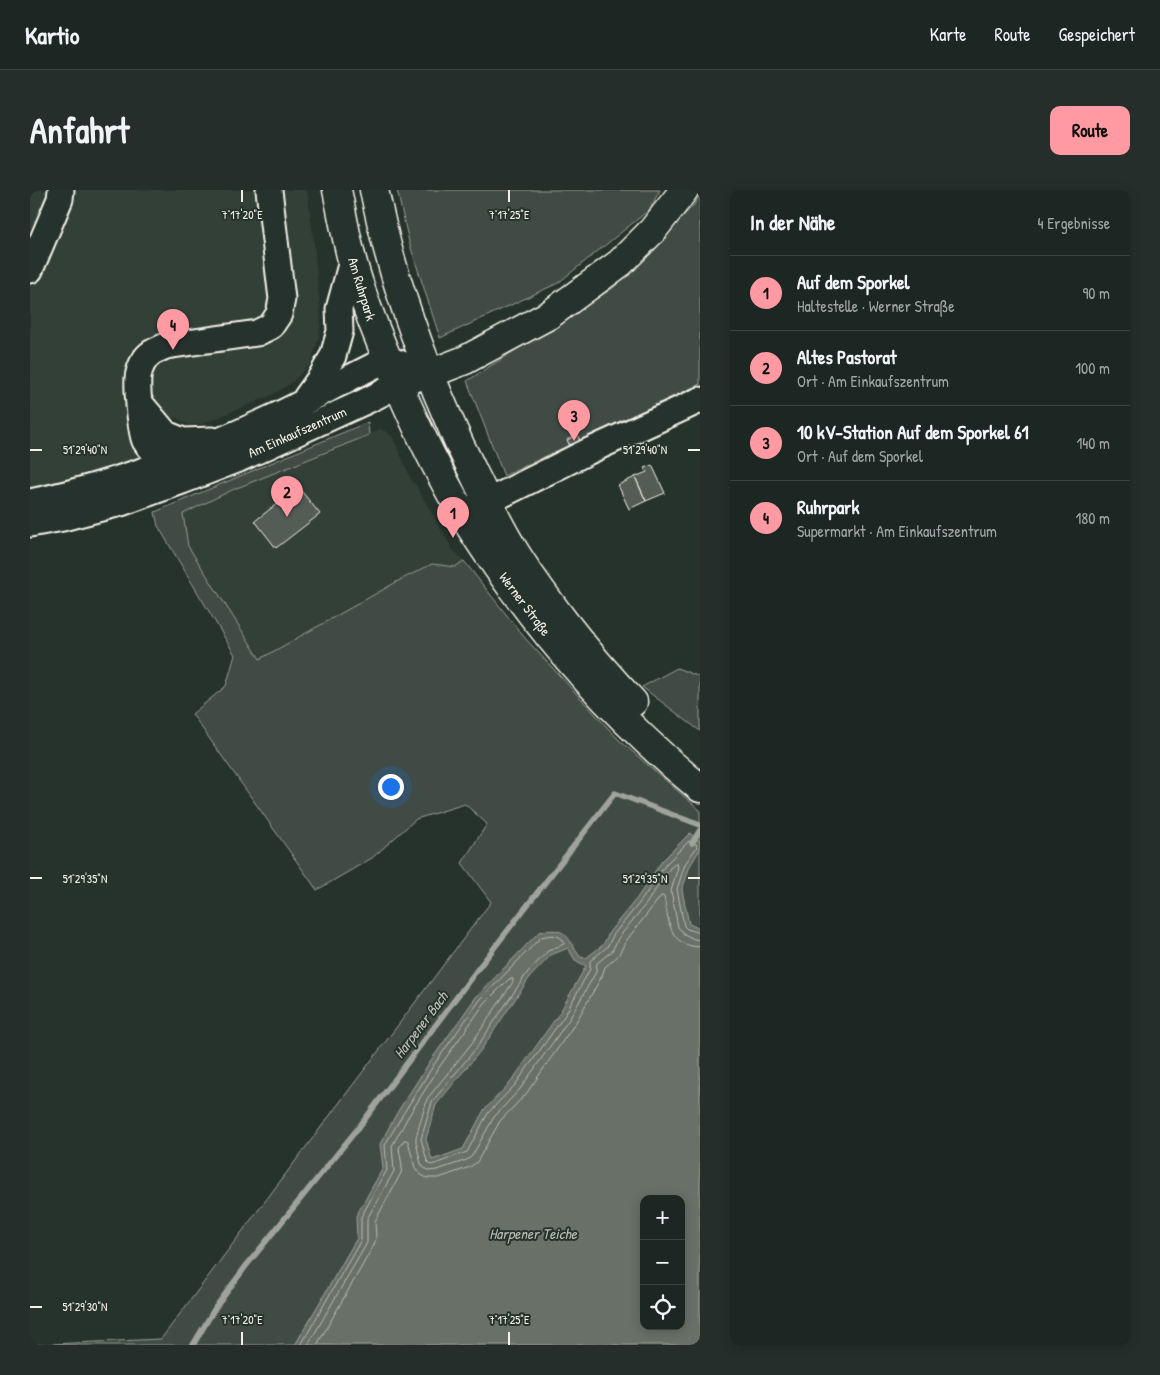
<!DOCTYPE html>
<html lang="de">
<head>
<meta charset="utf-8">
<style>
	body { margin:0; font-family:"Patrick Hand",sans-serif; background:#252e2a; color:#f1f3f6 }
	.controls { position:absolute; right:15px; bottom:15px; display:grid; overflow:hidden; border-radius:10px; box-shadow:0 2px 12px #0003 }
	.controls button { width:45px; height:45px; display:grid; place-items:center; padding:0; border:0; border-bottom:1px solid #3a4340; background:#1c2622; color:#f1f3f6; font:25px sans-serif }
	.you { position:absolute; left:360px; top:596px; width:18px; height:18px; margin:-12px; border:4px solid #fff; border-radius:50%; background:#1a73e8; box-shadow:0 0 0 8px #1a73e833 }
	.badge { display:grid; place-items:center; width:32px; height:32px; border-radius:50%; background:#ff9aa2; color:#111; font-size:16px; font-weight:700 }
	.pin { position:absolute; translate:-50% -41px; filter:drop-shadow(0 1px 2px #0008) }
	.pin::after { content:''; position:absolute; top:26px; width:18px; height:15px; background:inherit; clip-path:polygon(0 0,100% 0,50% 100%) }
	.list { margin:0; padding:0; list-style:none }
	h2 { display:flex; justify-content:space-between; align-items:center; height:65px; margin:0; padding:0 20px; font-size:21px }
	h2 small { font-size:16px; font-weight:400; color:#a0a5a5 }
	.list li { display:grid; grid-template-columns:32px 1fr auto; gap:15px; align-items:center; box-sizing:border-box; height:75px; padding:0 20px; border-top:1px solid #3a4340 }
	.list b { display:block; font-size:19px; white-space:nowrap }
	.list p { margin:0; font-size:16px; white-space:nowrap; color:#a0a5a5 }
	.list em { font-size:16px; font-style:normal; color:#a0a5a5 }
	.icon { flex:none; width:28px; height:28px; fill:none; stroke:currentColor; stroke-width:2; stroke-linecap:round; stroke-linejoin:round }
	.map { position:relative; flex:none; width:670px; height:1155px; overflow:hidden; border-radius:10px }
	header { display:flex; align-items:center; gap:30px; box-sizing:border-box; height:70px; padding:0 25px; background:#1c2622; border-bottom:1px solid #3a4340 }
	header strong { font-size:24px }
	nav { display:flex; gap:28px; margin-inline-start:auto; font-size:18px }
	.intro { display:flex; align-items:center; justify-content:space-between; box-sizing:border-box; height:120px; padding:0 30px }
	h1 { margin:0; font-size:35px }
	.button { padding:12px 22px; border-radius:10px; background:#ff9aa2; color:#111; font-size:18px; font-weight:700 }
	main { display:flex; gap:30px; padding:0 30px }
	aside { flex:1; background:#1c2622; border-radius:10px; box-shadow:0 2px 12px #0003 }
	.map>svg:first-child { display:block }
	.built { fill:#333f39 }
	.green { fill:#414b45; stroke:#9a9e96; fill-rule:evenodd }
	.water { fill:#676f68; stroke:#9fa39b; fill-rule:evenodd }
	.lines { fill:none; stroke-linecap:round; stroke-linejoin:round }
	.shore { stroke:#bcbdb5; stroke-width:1 }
	.stream { stroke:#9fa39b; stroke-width:5.5 }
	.building { fill:#525c55; stroke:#f4f1e8 }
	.minor-casing { stroke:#f4f1e8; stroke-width:29 }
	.major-casing { stroke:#f4f1e8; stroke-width:31 }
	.highway-casing { stroke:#f4f1e8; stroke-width:31 }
	.minor { stroke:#26332d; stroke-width:25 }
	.major { stroke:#26332d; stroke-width:28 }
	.highway { stroke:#26332d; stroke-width:28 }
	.ticks { fill:none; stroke:#f4f1e8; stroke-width:2 }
	.labels { text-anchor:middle; stroke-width:4; stroke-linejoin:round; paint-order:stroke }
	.street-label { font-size:14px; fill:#f4f1e8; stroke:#26332d }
	.water-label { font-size:15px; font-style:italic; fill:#bcbdb5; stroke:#26332d }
	.ticks-label { font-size:12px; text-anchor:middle; fill:#f4f1e8; stroke:#26332d; stroke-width:4; stroke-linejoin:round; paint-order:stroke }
</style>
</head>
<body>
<header>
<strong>Kartio</strong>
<nav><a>Karte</a><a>Route</a><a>Gespeichert</a></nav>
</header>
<div class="intro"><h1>Anfahrt</h1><a class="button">Route</a></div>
<main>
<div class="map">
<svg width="670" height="1155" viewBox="0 0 670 1155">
	<rect width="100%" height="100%" fill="#26332d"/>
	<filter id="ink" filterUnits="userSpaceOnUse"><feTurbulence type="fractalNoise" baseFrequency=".02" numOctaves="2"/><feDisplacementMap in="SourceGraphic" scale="10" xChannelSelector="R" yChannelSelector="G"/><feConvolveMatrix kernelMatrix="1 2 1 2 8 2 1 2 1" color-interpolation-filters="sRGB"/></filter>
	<g filter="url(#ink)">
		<path class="built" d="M0 0H277L284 52 291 129 289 147 281 173 263 192 242 205 172 234 158 235 143 226 139 233 122 273 0 303Z
			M350 239 355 241 362 246 383 293 385 294 423 360 434 371 425 377 402 374 370 390 230 469 158 356 153 324 202 300 339 245Z"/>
		<path class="green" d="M367 0H630L619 20 528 93 410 148 379 52Z
			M670 5V194L550 250 547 245 537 249 539 255 474 286 437 191 583 98 663 16Z
			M338 232 339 245 202 300 153 324 158 356 230 469 370 390 402 374 425 377 434 371 494 447 589 550 670 620V1155H0L131 1149 461 712 432 673 457 634 435 614 386 629 342 668 287 700 162 524 196 496 205 465 128 336 125 322ZM614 1009H651V1136H614Z
			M647 478 670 487V541L612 497Z"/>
		<path class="water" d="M660 643 665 648 670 651V659L660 676 652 700 659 734 670 739V1155H265L327 1048 326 1026 353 978 350 954 368 921 401 870 446 807 509 742C537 736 536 746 550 767L556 768 573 755 580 741 607 708 632 671ZM538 758 545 770 556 776 530 822 481 892 454 920 433 959 402 970 396 949 406 915 451 860 500 787 521 765ZM614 1009H651V1136H614Z"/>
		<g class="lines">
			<path class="shore" d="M271 1155 331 1050V1027L357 980 355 955 373 924 405 873 450 810 511 747C520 745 529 743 534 752V754L518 761 497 783 447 857 402 912 391 949 397 971 401 975 405 974 437 962 458 923 485 895 535 825 560 779V771L577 757 584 744 611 711 636 674 659 651 666 654 667 657 655 674 647 699 654 736 657 739 670 743
				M278 1155 337 1053V1029L364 981 362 956 378 927 410 876 454 814 479 789H483V792L442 853 397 909 386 947V952L391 974 394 978 399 981 407 980 437 970 442 966 464 927 490 899 540 828 566 782 567 773 582 761 589 747 616 714 640 678 645 674H647L648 677 641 701 648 737 654 744 664 749 670 750
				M287 1155 344 1055 346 1048 345 1031 371 983 372 976 369 958 374 950H376L378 951 385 978 390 984 397 988H409L440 977 447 972 470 931 496 904 546 832 572 786 575 777 588 766 596 751 631 706H633L634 707C639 731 638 756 670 757"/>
			<path class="stream" d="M662 653 670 640
				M163 1155 185 1118 216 1076 329 937 450 776 585 603 670 635"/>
		</g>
		<path class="building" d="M547 245 551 253 541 257 537 250Z
			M622 275 635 303 616 311 605 287 617 282 615 278Z
			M605 287 616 311 599 319 588 295Z
			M268 297 290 324 246 358 225 331Z"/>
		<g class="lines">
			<g class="minor-casing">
				<path id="minor" d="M0 80 30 9 31 0
					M276 208 291 187 303 166 310 141 309 119 322 71
					M110 213 136 244 153 251 182 250
					M144 269C132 266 122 262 115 251 111 244 107 199 108 189 108 184 111 175 114 171 119 162 127 160 136 156L227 143 241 136 249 124 252 109 239 0
					M0 312C62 300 122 279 180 255 203 245 227 235 250 224 286 207 321 186 358 169L399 184
					M438 320 457 312 557 262 670 210
					M0 334 33 328 91 313 152 291 209 269 336 211 368 195 388 188"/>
			</g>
			<g class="major-casing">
				<path id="major" d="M307 0C312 23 316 47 322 70 331 104 344 137 358 170 379 222 403 273 432 323 447 349 464 373 482 398 536 472 599 540 670 598
					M344 0C349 21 353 42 359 63 377 129 402 193 430 255 447 289 462 324 482 357 498 384 517 409 536 434 557 461 579 487 603 512"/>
			</g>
			<g class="highway-casing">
				<path id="highway" d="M399 184 435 170 519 125 590 73 622 41 648 8 654 0"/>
			</g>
			<use href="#minor" class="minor"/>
			<use href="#major" class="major"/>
			<use href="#highway" class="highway"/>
		</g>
	</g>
	<path class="ticks" d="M212 0V12M479 0V12M0 260H12M658 260H670M0 688H12M658 688H670M0 1117H12M212 1142V1155M479 1142V1155"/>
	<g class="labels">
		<g class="street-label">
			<text transform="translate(332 99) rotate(73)" y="5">Am Ruhrpark</text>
			<text transform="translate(267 242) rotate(-24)" y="5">Am Einkaufszentrum</text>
			<text transform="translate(495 414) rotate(53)" y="5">Werner Straße</text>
		</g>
		<g class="water-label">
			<text transform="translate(391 835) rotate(-53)" y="5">Harpener Bach</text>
			<text x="503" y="1049">Harpener Teiche</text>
		</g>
	</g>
	<g class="ticks-label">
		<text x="212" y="29">7°17'20"E</text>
		<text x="479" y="29">7°17'25"E</text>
		<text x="55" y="264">51°29'40"N</text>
		<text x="615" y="264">51°29'40"N</text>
		<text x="55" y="693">51°29'35"N</text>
		<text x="615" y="693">51°29'35"N</text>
		<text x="55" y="1121">51°29'30"N</text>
		<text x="212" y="1134">7°17'20"E</text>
		<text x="479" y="1134">7°17'25"E</text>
	</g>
</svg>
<div class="controls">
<button>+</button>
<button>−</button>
<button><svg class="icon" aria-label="locate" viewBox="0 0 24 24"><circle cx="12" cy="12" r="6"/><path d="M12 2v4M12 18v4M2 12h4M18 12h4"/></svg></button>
</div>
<div class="you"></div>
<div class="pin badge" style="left:423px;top:348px">1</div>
<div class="pin badge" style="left:257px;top:327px">2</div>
<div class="pin badge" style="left:544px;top:251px">3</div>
<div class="pin badge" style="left:143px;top:160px">4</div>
</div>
<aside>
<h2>In der Nähe<small>4 Ergebnisse</small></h2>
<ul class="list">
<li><span class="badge">1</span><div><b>Auf dem Sporkel</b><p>Haltestelle · Werner Straße</p></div><em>90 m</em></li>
<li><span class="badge">2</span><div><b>Altes Pastorat</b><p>Ort · Am Einkaufszentrum</p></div><em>100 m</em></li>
<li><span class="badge">3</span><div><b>10 kV-Station Auf dem Sporkel 61</b><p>Ort · Auf dem Sporkel</p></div><em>140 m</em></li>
<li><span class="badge">4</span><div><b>Ruhrpark</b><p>Supermarkt · Am Einkaufszentrum</p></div><em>180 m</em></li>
</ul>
</aside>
</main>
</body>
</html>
